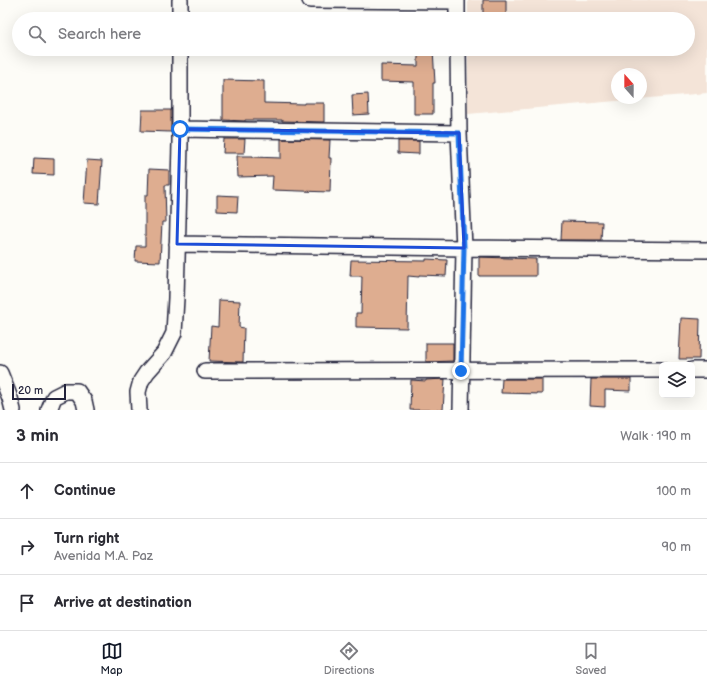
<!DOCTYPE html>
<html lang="en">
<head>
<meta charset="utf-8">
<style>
	body { margin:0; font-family:"Balsamiq Sans",sans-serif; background:#f2f2f3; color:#2b2b33 }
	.controls { position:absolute; right:12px; bottom:12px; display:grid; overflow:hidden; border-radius:6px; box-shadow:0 4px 16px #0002 }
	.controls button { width:36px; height:36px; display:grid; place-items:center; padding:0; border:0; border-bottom:1px solid #e1e1e2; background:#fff; color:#2b2b33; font:20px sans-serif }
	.compass { position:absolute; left:611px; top:68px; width:36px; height:36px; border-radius:50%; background:#fff; box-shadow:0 4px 16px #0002; rotate:339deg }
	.scale { position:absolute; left:12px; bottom:10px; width:54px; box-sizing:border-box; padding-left:4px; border:2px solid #22223b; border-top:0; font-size:11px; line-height:14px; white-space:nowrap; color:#22223b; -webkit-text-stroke:3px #fdfcf7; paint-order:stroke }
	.stop { position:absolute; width:12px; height:12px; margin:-9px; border:3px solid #1a73e8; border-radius:50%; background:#fff }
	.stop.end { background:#1a73e8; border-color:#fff; box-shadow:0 1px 4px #0008 }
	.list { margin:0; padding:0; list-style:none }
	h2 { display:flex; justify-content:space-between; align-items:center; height:52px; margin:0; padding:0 16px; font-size:17px }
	h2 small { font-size:13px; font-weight:400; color:#7c7c81 }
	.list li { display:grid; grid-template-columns:26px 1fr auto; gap:12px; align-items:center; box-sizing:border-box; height:56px; padding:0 16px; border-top:1px solid #e1e1e2 }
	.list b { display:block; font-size:15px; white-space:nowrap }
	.list p { margin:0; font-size:13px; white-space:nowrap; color:#7c7c81 }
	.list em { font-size:13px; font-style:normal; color:#7c7c81 }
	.icon { flex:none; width:22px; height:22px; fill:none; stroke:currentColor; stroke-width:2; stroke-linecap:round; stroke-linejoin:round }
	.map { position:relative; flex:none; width:707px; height:410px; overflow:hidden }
	.search { position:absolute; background:#fff; box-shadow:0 4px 16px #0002; left:12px; right:12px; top:12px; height:44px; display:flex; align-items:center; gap:10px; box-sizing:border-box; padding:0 14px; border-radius:22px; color:#7c7c81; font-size:15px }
	.sheet { height:220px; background:#fff }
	nav { display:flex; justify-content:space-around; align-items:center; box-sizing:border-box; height:56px; border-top:1px solid #e1e1e2; background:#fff; font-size:11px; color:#7c7c81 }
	nav a { display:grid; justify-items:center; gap:2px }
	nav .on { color:#111827 }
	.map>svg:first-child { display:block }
	.built { fill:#f4e4d8; fill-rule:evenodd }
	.building { fill:#dead90; stroke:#22223b }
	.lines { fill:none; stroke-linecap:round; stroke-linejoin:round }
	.minor-casing { stroke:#22223b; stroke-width:18 }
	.minor { stroke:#fdfcf7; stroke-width:15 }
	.route { stroke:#1a73e8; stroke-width:5 }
	.marked { fill:none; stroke:#1d4ed8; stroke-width:3; stroke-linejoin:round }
</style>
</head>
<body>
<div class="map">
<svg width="707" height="410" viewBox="0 0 707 410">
	<rect width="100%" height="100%" fill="#fdfcf7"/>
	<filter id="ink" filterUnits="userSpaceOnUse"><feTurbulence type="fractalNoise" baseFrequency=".025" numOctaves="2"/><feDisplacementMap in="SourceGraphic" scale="8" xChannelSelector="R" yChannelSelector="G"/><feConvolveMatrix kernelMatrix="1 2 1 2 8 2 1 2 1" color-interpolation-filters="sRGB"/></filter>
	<g filter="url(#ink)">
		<path class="built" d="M468 0H707V93L468 114V49H688V19H468ZM617 74H641V98H617Z"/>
		<path class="building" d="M483 0H506V19H483Z
			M418 49H433L435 83H433V114H414V82L381 81V65L418 66Z
			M223 80 264 81V103L304 104V103H324V122L282 121V120H245V121L223 120Z
			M368 94 369 114 353 115 352 95Z
			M142 110H171V132L141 131Z
			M224 139H245L244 153H223Z
			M281 139 330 140 329 158H331L330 192 272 190 273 176 238 177 237 156H253V157L281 158Z
			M398 141H419V154L398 153Z
			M34 158 54 159V175L33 174Z
			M87 160 102 161 99 204 84 203Z
			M149 169 169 170V185H165L166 222H162L160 262 135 261 136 246H145V195H148Z
			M217 195 238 196 237 212 217 211Z
			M562 221 602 222 601 240H561Z
			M479 257 536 259V276H479Z
			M426 259 447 260 446 276 419 275V277L408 276 407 328 356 327V313H361L362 276H350L351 260 426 261Z
			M219 300 240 301 239 327 244 328 243 362 209 361 211 326 218 327Z
			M681 318 700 319 699 359H679Z
			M426 343H453V361L426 362Z
			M445 379 443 410H410L411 380 426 381V380Z
			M502 379H542V394L501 393Z
			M591 379H631V391L605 390V407L590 406Z"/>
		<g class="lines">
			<g class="minor-casing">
				<path id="minor" d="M310 0 457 1
					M457 0V19
					M180 19V0
					M458 49 459 133 464 248 461 410
					M180 129 459 133
					M177 244 464 248 707 250
					M692 370H707
					M205 371 662 370
					M0 373 10 398 13 410
					M49 410 54 397 66 391H77L84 401 86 410
					M139 410 138 392 141 381 147 372 164 353 174 333 176 298 180 144V49"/>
			</g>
			<use href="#minor" class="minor"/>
		</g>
	</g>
	<g class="lines" filter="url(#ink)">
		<path class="route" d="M180 129 459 133 464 248 461 371"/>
	</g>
	<path class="marked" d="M180 129 459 133 464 248 177 244Z"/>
</svg>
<div class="controls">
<button><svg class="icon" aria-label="layers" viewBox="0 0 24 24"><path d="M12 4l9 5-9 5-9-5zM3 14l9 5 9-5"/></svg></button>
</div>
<svg class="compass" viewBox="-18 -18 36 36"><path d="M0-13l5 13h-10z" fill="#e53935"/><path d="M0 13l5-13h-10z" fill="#7c7c81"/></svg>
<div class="scale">20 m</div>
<div class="stop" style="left:180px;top:129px"></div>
<div class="stop end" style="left:461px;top:371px"></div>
<div class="search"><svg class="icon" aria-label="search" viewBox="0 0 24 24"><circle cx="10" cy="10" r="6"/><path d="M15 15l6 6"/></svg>Search here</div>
</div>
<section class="sheet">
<h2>3 min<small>Walk · 190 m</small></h2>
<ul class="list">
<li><svg class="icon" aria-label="ahead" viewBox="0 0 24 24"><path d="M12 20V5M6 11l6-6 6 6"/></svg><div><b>Continue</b></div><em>100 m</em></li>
<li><svg class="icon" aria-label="right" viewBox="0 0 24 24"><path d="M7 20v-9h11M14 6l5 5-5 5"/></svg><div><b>Turn right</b><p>Avenida M.A. Paz</p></div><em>90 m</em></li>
<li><svg class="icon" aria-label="arrive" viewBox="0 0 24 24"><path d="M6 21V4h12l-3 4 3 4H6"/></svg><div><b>Arrive at destination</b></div></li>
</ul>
</section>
<nav>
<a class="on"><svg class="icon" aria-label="map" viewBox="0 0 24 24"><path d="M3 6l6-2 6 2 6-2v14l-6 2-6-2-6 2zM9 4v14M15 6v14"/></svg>Map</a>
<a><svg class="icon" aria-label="directions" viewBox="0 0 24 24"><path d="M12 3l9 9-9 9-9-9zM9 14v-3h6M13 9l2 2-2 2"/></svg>Directions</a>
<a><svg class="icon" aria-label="saved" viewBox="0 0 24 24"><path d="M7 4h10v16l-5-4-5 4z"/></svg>Saved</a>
</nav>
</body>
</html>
